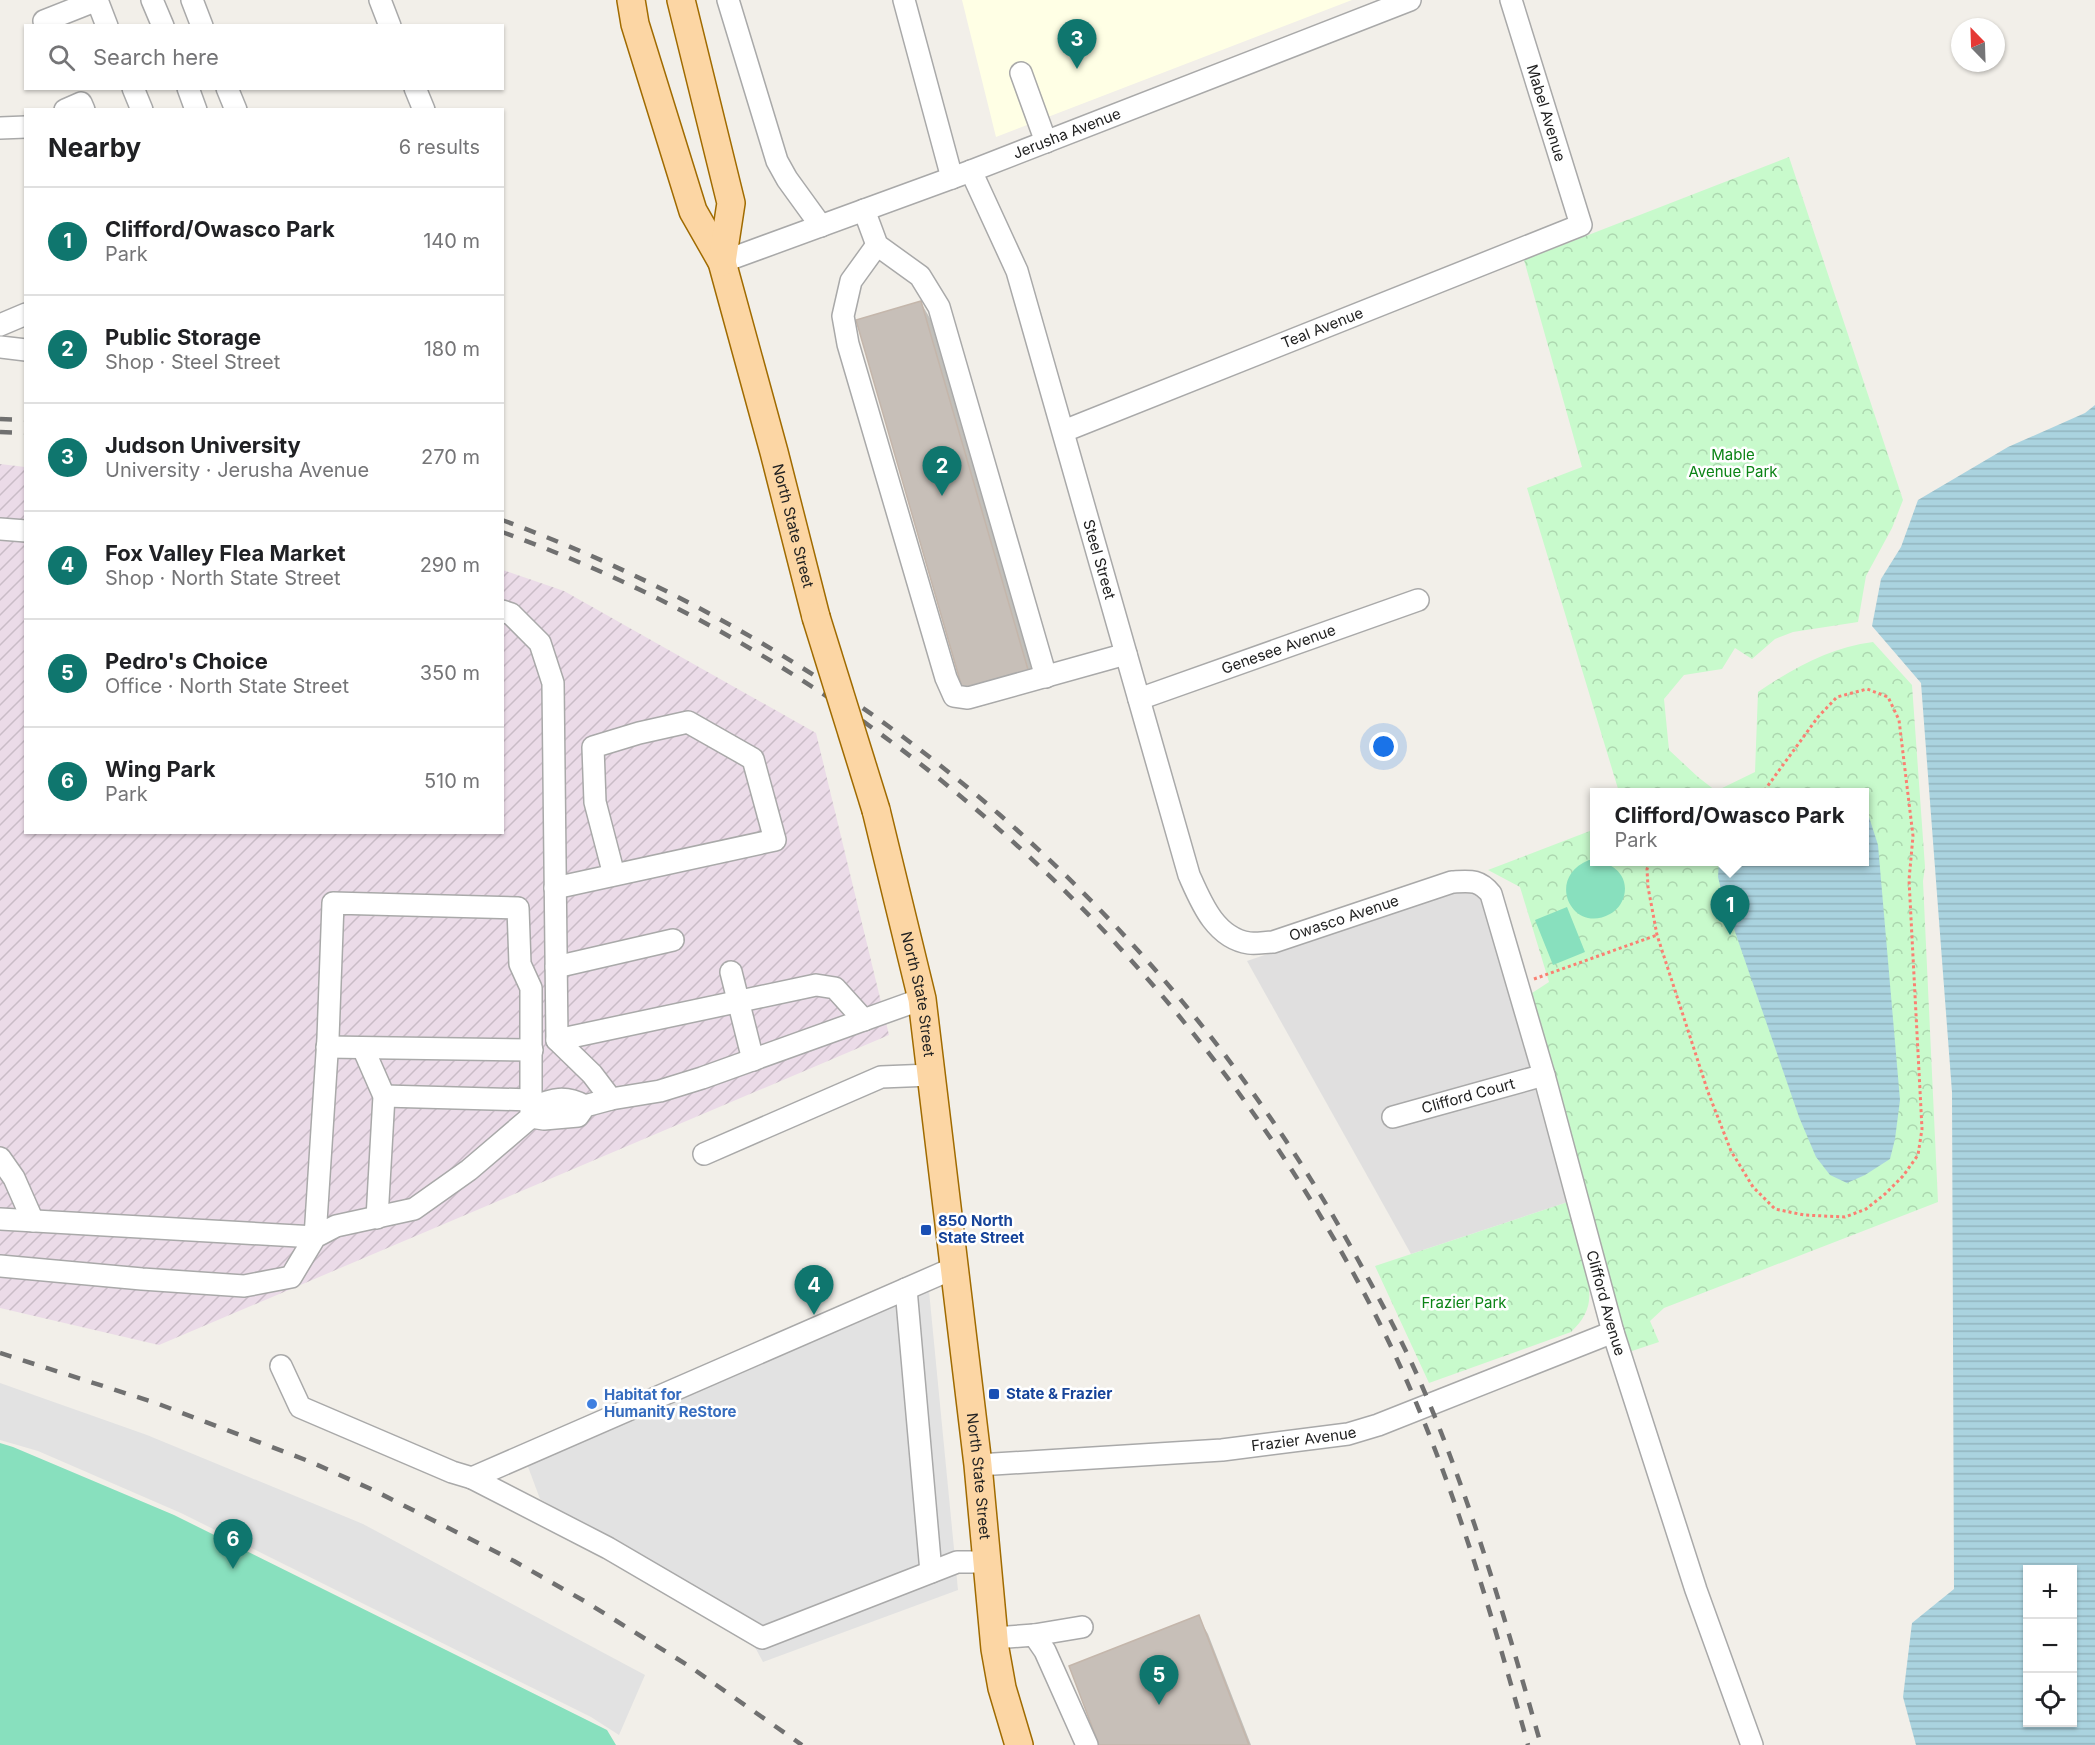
<!DOCTYPE html>
<html lang="en">
<head>
<meta charset="utf-8">
<style>
	body { margin:0; font-family:Inter,sans-serif; background:#f6f6f6; color:#202124 }
	.controls { position:absolute; right:18px; bottom:18px; display:grid; overflow:hidden; border-radius:0px; box-shadow:0 2px 4px #0004 }
	.controls button { width:54px; height:54px; display:grid; place-items:center; padding:0; border:0; border-bottom:2px solid #e0e0e0; background:#fff; color:#202124; font:30px sans-serif }
	.compass { position:absolute; left:1951px; top:18px; width:54px; height:54px; border-radius:50%; background:#fff; box-shadow:0 2px 4px #0004; rotate:337deg }
	.you { position:absolute; left:1384px; top:747px; width:21px; height:21px; margin:-15px; border:4px solid #fff; border-radius:50%; background:#1a73e8; box-shadow:0 0 0 9px #1a73e833 }
	.badge { display:grid; place-items:center; width:39px; height:39px; border-radius:50%; background:#0f766e; color:#fff; font-size:20px; font-weight:700 }
	.pin { position:absolute; translate:-50% -50px; filter:drop-shadow(0 2px 3px #0008) }
	.pin::after { content:''; position:absolute; top:32px; width:21px; height:18px; background:inherit; clip-path:polygon(0 0,100% 0,50% 100%) }
	.popup { position:absolute; left:1590px; top:788px; width:279px; height:78px; box-sizing:border-box; display:grid; place-content:center; border-radius:0px; background:#fff; filter:drop-shadow(0 2px 4px #0005); font-size:20px; white-space:nowrap; color:#757577 }
	.popup b { font-size:22px; color:#202124 }
	.popup::after { content:''; position:absolute; left:50%; top:100%; margin-left:-12px; border:12px solid transparent; border-top-color:#fff }
	.list { margin:0; padding:0; list-style:none }
	h2 { display:flex; justify-content:space-between; align-items:center; height:78px; margin:0; padding:0 24px; font-size:26px }
	h2 small { font-size:20px; font-weight:400; color:#757577 }
	.list li { display:grid; grid-template-columns:39px 1fr auto; gap:18px; align-items:center; box-sizing:border-box; height:108px; padding:0 24px; border-top:2px solid #e0e0e0 }
	.list b { display:block; font-size:22px; white-space:nowrap }
	.list p { margin:0; font-size:20px; white-space:nowrap; color:#757577 }
	.list em { font-size:20px; font-style:normal; color:#757577 }
	.icon { flex:none; width:33px; height:33px; fill:none; stroke:currentColor; stroke-width:2; stroke-linecap:round; stroke-linejoin:round }
	.map { position:relative; flex:none; width:2095px; height:1745px; overflow:hidden }
	.search { position:absolute; background:#fff; box-shadow:0 2px 4px #0004; left:24px; top:24px; width:480px; height:66px; display:flex; align-items:center; gap:15px; box-sizing:border-box; padding:0 21px; border-radius:0px; color:#757577; font-size:22px }
	.panel { position:absolute; background:#fff; box-shadow:0 2px 4px #0004; left:24px; top:108px; width:480px; height:726px; border-radius:0px }
	.map>svg:first-child { display:block }
	.residential { fill:#e0dfdf }
	.industrial { fill:url(#industrial-furrows) }
	.education { fill:#ffffe5 }
	.park { fill:url(#park-crowns) }
	.pitch { fill:#88e0be }
	.parking { fill:#e2e2e2 }
	.water { fill:url(#water-rules); fill-rule:evenodd }
	.shadow { fill:#0003 }
	.building { fill:#c7bfb8; stroke:#c4b6ab; stroke-width:1.5 }
	.lines { fill:none; stroke-linecap:round; stroke-linejoin:round }
	.minor-casing { stroke:#a9a9a9; stroke-width:24 }
	.major-casing { stroke:#a06b00; stroke-width:30 }
	.path { stroke:#fa8072; stroke-width:3; stroke-dasharray:3 3; stroke-linecap:butt }
	.minor { stroke:#fff; stroke-width:21 }
	.major { stroke:#fcd6a4; stroke-width:27 }
	.rail { stroke:#707070; stroke-width:4.5; stroke-dasharray:12 12; stroke-linecap:butt }
	.major-bridge-casing { stroke:#a06b00; stroke-width:30; stroke-linecap:butt }
	.major-bridge { stroke:#fcd6a4; stroke-width:27 }
	.transit-dot { fill:#1a4fb4; stroke:#fff; stroke-width:2 }
	.shop-dot { fill:#3f7fe0; stroke:#fff; stroke-width:2 }
	.labels { text-anchor:middle; stroke-width:5; stroke-linejoin:round; paint-order:stroke }
	.street-label { font-size:15px; fill:#222; stroke:#fff }
	.park-label { font-size:15px; fill:#0c8416; stroke:#fff }
	.transit-label { font-size:15px; font-weight:bold; fill:#164399; stroke:#fff; text-anchor:start }
	.shop-label { font-size:15px; font-weight:bold; fill:#366cbe; stroke:#fff; text-anchor:start }
</style>
</head>
<body>
<div class="map">
<svg width="2095" height="1745" viewBox="0 0 2095 1745">
	<defs>
		<pattern id="industrial-furrows" width="10" height="10" patternUnits="userSpaceOnUse" patternTransform="scale(1.5)"><rect width="10" height="10" fill="#ebdbe8"/><path d="M-1 1l2-2M0 10L10 0M9 11l2-2" fill="none" stroke="#c9bcc7"/></pattern>
		<pattern id="park-crowns" width="20" height="18" patternUnits="userSpaceOnUse" patternTransform="scale(1.5)"><rect width="20" height="18" fill="#c8facc"/><path d="M2 6a3 3 0 1 1 6 0M12 15a3 3 0 1 1 6 0" fill="none" stroke="#acd6af"/></pattern>
		<pattern id="water-rules" width="6" height="5" patternUnits="userSpaceOnUse" patternTransform="scale(1.5)"><rect width="6" height="5" fill="#aad3df"/><path d="M0 2.5h6" fill="none" stroke="#92b5bf"/></pattern>
	</defs>
	<rect width="100%" height="100%" fill="#f2efe9"/>
	<path class="residential" d="M1476 884 1488 901 1571 1201 1411 1254 1247 961Z"/>
	<path class="industrial" d="M0 464 25 467 26 832H502L503 570 564 591 816 733 889 1035 159 1345 0 1308Z"/>
	<path class="education" d="M962 0H1352L996 137Z"/>
	<path class="park" d="M1789 157 1903 500 1892 528 1866 576 1858 622 1793 632 1775 639 1752 659 1735 648 1722 669 1684 675 1664 699 1669 750 1698 777 1716 791 1755 772 1758 692C1792 669 1831 647 1873 642L1912 685 1925 867 1923 881 1938 1202 1664 1308 1650 1321 1659 1342 1629 1352 1532 993 1549 982 1520 887 1488 870 1595 829V862H1865V792H1619L1527 488 1582 467 1524 260Z
		M1571 1201 1595 1287 1589 1289C1591 1308 1584 1319 1571 1332L1429 1383 1375 1266Z"/>
	<path class="pitch" d="M1589 860C1607 860 1630 872 1624 896 1622 904 1616 911 1610 914 1573 935 1544 878 1589 860Z
		M1567 907 1585 952 1553 965 1535 920Z
		M0 1443 13 1447 174 1515 607 1730 616 1745H0Z"/>
	<path class="parking" d="M929 1291 958 1590 763 1662 738 1616 540 1499 527 1464Z
		M0 1383 147 1435 363 1524 645 1675 619 1735 591 1717 181 1513 38 1451 0 1440Z"/>
	<path class="water" d="M2095 405V1745H1916L1903 1697 1912 1623 1954 1589 1952 1092 1921 683 1872 626 1881 579 1901 547 1918 500 2008 447 2085 413ZM2028 1570H2072V1722H2028Z
		M1865 813 1869 817 1878 845 1900 1100 1895 1139 1890 1159 1865 1175 1847 1183 1830 1175 1816 1157 1799 1117 1723 897 1718 877 1719 862H1865Z"/>
	<path class="shadow" d="M921 303 931 320 1038 690 975 708 965 690Z
		M1198 1617 1208 1634 1251 1745H1101Z"/>
	<path class="building" d="M921 301 1029 673 963 691 856 320Z
		M1199 1615 1249 1745H1099L1069 1666Z"/>
	<g class="lines">
		<g class="minor-casing">
			<g id="minor">
				<path d="M152 0 163 26"/>
				<path d="M192 0 202 26"/>
				<path d="M380 0 390 26"/>
				<path d="M728 0 777 161 787 179 821 226"/>
				<path d="M904 0 952 178"/>
				<path d="M46 26 44 21 97 0 107 26"/>
				<path d="M1021 73 1046 142"/>
				<path d="M133 88 142 110"/>
				<path d="M188 88 196 110"/>
				<path d="M227 88 236 110"/>
				<path d="M415 88 424 110"/>
				<path d="M65 110 81 103 84 110"/>
				<path d="M0 128 26 127"/>
				<path id="s1" d="M971 171 1017 271 1189 875C1201 902 1215 938 1249 943 1257 944 1266 942 1273 942L1452 882C1470 881 1479 879 1491 894L1544 1075 1613 1332 1696 1590 1752 1745"/>
				<path d="M864 210 877 245 920 276 939 307 1046 677"/>
				<path d="M877 245 851 281 843 316 848 344 946 678 954 696 968 698 1126 654"/>
				<path id="s2" d="M722 262 971 171 1410 0"/>
				<path d="M0 325 26 314"/>
				<path d="M0 347 26 350"/>
				<path id="s3" d="M1064 431 1581 225 1511 0"/>
				<path d="M0 529 26 531"/>
				<path d="M502 611 511 614 540 643 553 683 557 1040 592 1074 611 1099 660 1091 702 1078 922 999"/>
				<path id="s4" d="M1139 699 1418 600"/>
				<path d="M555 888 775 840 753 759 688 722 639 733 593 747 595 802 614 875"/>
				<path d="M556 967 673 940"/>
				<path d="M731 972 753 1060"/>
				<path d="M557 1040 816 985 835 988 864 1020"/>
				<path d="M327 1047 532 1050"/>
				<path d="M363 1048 384 1096 377 1218"/>
				<path d="M384 1096 532 1100"/>
				<path d="M532 1107C553 1099 565 1095 585 1106"/>
				<path d="M531 1117 544 1119 578 1116 585 1106 611 1099"/>
				<path id="s5" d="M1393 1117 1544 1075"/>
				<path d="M704 1154 881 1077 931 1075"/>
				<path d="M0 1158 14 1178 33 1221"/>
				<path d="M0 1219 315 1237 336 1226 414 1209 469 1170 531 1117V988L520 964 518 908 333 903 328 1038 315 1237 291 1277 244 1286 142 1279 0 1266"/>
				<path d="M954 1268 472 1478 608 1548 762 1638 957 1562H986"/>
				<path d="M906 1289 931 1572"/>
				<path d="M281 1366 300 1407 452 1472 472 1478"/>
				<path id="s6" d="M978 1465 1222 1450 1348 1434 1378 1425 1613 1332"/>
				<path d="M1034 1635 1082 1627"/>
				<path d="M994 1638 1034 1635 1045 1651 1087 1745"/>
			</g>
		</g>
		<g class="major-casing">
			<g id="major">
				<path id="s7" d="M631 0 635 24 693 211 722 262 774 452 816 617"/>
				<path d="M681 0 731 203 722 262"/>
				<path id="s8" d="M876 810 922 999 978 1465 995 1649 1002 1688 1019 1745"/>
			</g>
		</g>
		<path class="path" d="M1650 862 1647 869 1648 887 1657 935 1708 1092 1731 1151 1753 1187 1775 1209 1804 1215 1845 1217 1866 1209 1885 1194 1903 1176 1918 1155 1922 1129 1909 880 1913 836 1899 720 1888 697 1867 689 1837 697 1818 717 1764 791 1761 792
			M1534 979 1657 935"/>
		<use href="#minor" class="minor"/>
		<use href="#major" class="major"/>
		<path class="rail" d="M0 419 26 420
			M0 432 26 433
			M502 520C867 654 1170 918 1357 1258 1380 1300 1403 1342 1422 1386 1472 1502 1506 1623 1541 1745
			M502 532C880 668 1193 959 1375 1314 1445 1451 1487 1598 1528 1745
			M0 1353 156 1403 311 1462 373 1490 514 1561 586 1602 689 1666 802 1745"/>
		<g class="major-bridge-casing">
			<path id="major-bridge" d="M816 617 876 810"/>
		</g>
		<use href="#major-bridge" class="major-bridge"/>
	</g>
	<g class="transit-dot">
		<rect x="920" y="1224" width="12" height="12" rx="3"/>
		<rect x="988" y="1388" width="12" height="12" rx="3"/>
	</g>
	<circle class="shop-dot" cx="592" cy="1404" r="6"/>
	<g class="labels">
		<g class="street-label">
			<text transform="translate(1546 113) rotate(73)" y="5">Mabel Avenue</text>
			<text dy="5" stroke="none"><textPath href="#s2" startOffset="368">Jerusha Avenue</textPath></text>
			<text dy="5" stroke="none"><textPath href="#s3" startOffset="278">Teal Avenue</textPath></text>
			<text dy="5" stroke="none"><textPath href="#s7" startOffset="552">North State Street</textPath></text>
			<text dy="5" stroke="none"><textPath href="#s1" startOffset="410">Steel Street</textPath></text>
			<text dy="5" stroke="none"><textPath href="#s4" startOffset="148">Genesee Avenue</textPath></text>
			<text dy="5" stroke="none"><textPath href="#s1" startOffset="932">Owasco Avenue</textPath></text>
			<text dy="5" stroke="none"><textPath href="#s8" startOffset="189">North State Street</textPath></text>
			<text dy="5" stroke="none"><textPath href="#s5" startOffset="78">Clifford Court</textPath></text>
			<text dy="5" stroke="none"><textPath href="#s1" startOffset="1514">Clifford Avenue</textPath></text>
			<text dy="5" stroke="none"><textPath href="#s6" startOffset="327">Frazier Avenue</textPath></text>
			<text dy="5" stroke="none"><textPath href="#s8" startOffset="675">North State Street</textPath></text>
		</g>
		<g class="park-label">
			<text x="1733" y="460">Mable<tspan x="1733" dy="17">Avenue Park</tspan></text>
			<text x="1464" y="1308">Frazier Park</text>
		</g>
		<g class="transit-label">
			<text x="938" y="1226">850 North<tspan x="938" dy="17">State Street</tspan></text>
			<text x="1006" y="1399">State &amp; Frazier</text>
		</g>
		<g class="shop-label">
			<text x="604" y="1400">Habitat for<tspan x="604" dy="17">Humanity ReStore</tspan></text>
		</g>
	</g>
</svg>
<div class="controls">
<button>+</button>
<button>−</button>
<button><svg class="icon" aria-label="locate" viewBox="0 0 24 24"><circle cx="12" cy="12" r="6"/><path d="M12 2v4M12 18v4M2 12h4M18 12h4"/></svg></button>
</div>
<svg class="compass" viewBox="-18 -18 36 36"><path d="M0-13l5 13h-10z" fill="#e53935"/><path d="M0 13l5-13h-10z" fill="#757577"/></svg>
<div class="you"></div>
<div class="pin badge" style="left:1730px;top:935px">1</div>
<div class="popup"><b>Clifford/Owasco Park</b>Park</div>
<div class="pin badge" style="left:942px;top:496px">2</div>
<div class="pin badge" style="left:1077px;top:69px">3</div>
<div class="pin badge" style="left:814px;top:1315px">4</div>
<div class="pin badge" style="left:1159px;top:1705px">5</div>
<div class="pin badge" style="left:233px;top:1569px">6</div>
<div class="search"><svg class="icon" aria-label="search" viewBox="0 0 24 24"><circle cx="10" cy="10" r="6"/><path d="M15 15l6 6"/></svg>Search here</div>
<section class="panel">
<h2>Nearby<small>6 results</small></h2>
<ul class="list">
<li><span class="badge">1</span><div><b>Clifford/Owasco Park</b><p>Park</p></div><em>140 m</em></li>
<li><span class="badge">2</span><div><b>Public Storage</b><p>Shop · Steel Street</p></div><em>180 m</em></li>
<li><span class="badge">3</span><div><b>Judson University</b><p>University · Jerusha Avenue</p></div><em>270 m</em></li>
<li><span class="badge">4</span><div><b>Fox Valley Flea Market</b><p>Shop · North State Street</p></div><em>290 m</em></li>
<li><span class="badge">5</span><div><b>Pedro's Choice</b><p>Office · North State Street</p></div><em>350 m</em></li>
<li><span class="badge">6</span><div><b>Wing Park</b><p>Park</p></div><em>510 m</em></li>
</ul>
</section>
</div>
</body>
</html>
